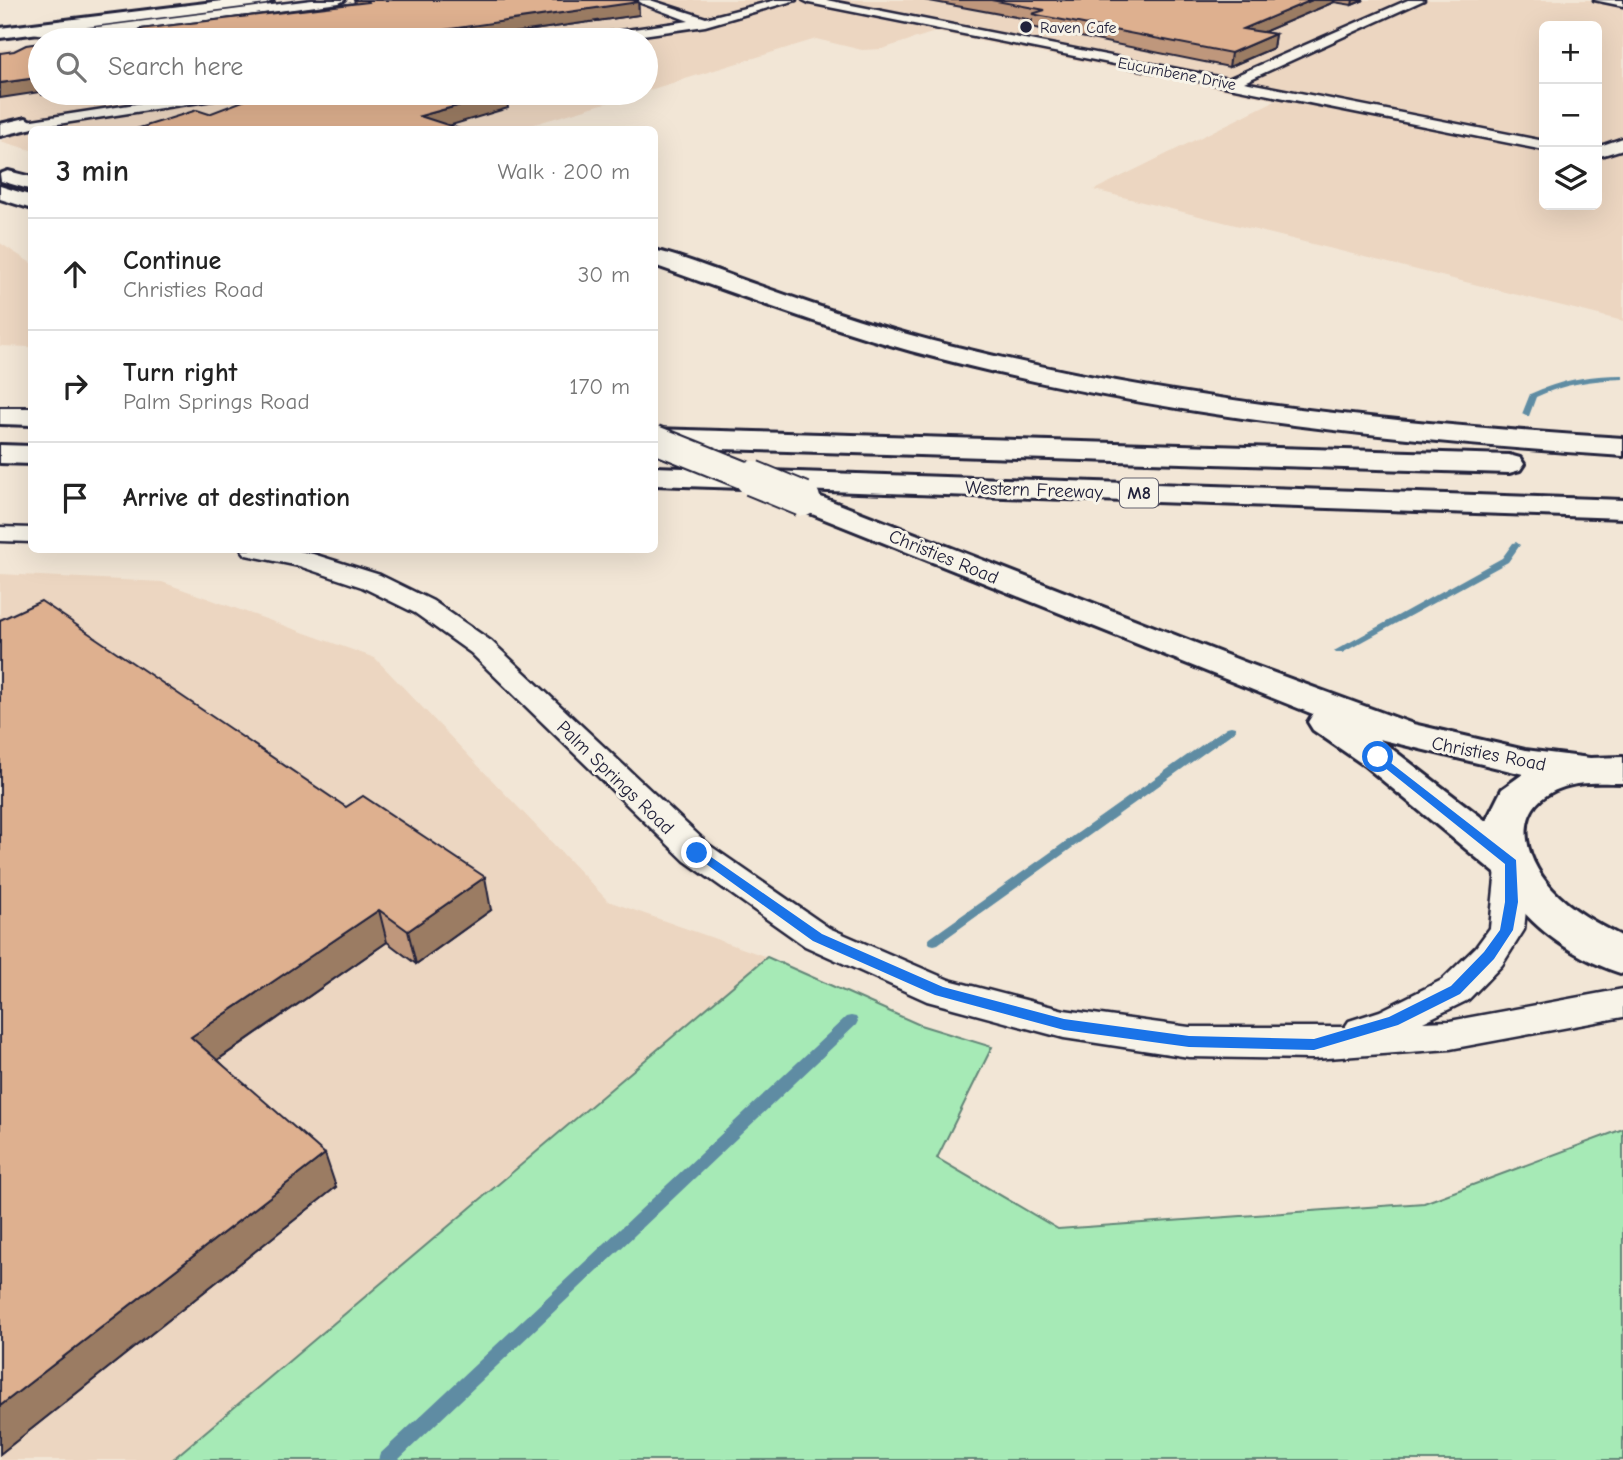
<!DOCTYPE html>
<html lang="en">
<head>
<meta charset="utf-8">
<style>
	body { margin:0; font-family:"Comic Neue",sans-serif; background:#f6f6f6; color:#222 }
	.controls { position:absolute; right:21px; top:21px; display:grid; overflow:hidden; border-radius:10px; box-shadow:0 7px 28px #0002 }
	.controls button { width:63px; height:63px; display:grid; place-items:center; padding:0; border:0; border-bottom:2px solid #e0e0e0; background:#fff; color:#222; font:35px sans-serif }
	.stop { position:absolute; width:21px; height:21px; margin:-16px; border:5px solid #1a73e8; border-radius:50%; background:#fff }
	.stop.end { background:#1a73e8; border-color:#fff; box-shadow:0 2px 7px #0008 }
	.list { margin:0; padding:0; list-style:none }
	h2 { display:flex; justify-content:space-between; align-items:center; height:91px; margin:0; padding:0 28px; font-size:30px }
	h2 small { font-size:23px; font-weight:400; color:#767676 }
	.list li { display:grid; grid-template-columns:46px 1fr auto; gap:21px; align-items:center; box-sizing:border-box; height:112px; padding:0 28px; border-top:2px solid #e0e0e0 }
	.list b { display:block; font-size:26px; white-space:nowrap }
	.list p { margin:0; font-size:23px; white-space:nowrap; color:#767676 }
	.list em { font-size:23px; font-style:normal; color:#767676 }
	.icon { flex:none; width:38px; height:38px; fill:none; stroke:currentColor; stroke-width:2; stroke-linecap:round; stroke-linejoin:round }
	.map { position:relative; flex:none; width:1623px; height:1460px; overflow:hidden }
	.search { position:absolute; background:#fff; box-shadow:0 7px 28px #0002; left:28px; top:28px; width:630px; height:77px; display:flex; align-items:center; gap:18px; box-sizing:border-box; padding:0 24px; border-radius:38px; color:#767676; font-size:26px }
	.panel { position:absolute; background:#fff; box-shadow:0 7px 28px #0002; left:28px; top:126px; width:630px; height:427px; border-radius:10px }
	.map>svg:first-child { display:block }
	.built { fill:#ecd6c1; fill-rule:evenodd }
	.green { fill:#a6eab6; stroke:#648678; stroke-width:2 }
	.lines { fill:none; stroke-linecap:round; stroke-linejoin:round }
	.stream { fill:#5f8ca3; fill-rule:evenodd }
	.minor-casing { stroke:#22223b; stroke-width:5 }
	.secondary-casing { stroke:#22223b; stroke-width:6 }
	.trunk-casing { stroke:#22223b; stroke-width:6 }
	.motorway-casing { stroke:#22223b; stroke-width:6 }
	.minor { fill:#f7f3e8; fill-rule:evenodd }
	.secondary { fill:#f7f3e8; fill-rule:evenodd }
	.trunk { fill:#f7f3e8; fill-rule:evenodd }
	.motorway { fill:#f7f3e8; fill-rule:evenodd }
	.secondary-bridge-far1-casing { stroke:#22223b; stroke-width:31; stroke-linecap:butt }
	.secondary-bridge-casing { stroke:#22223b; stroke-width:38; stroke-linecap:butt }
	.secondary-bridge-far1 { stroke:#f7f3e8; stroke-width:27 }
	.secondary-bridge { stroke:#f7f3e8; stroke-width:34 }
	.wall { fill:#bf977b; stroke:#22223b; stroke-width:2 }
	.shaded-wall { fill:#9b7b64; stroke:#22223b; stroke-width:2 }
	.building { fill:#deb08f; stroke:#22223b; stroke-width:2 }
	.route { fill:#1a73e8 }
	.poi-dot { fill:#22223b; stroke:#f7f3e8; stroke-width:2.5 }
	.labels { text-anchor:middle; stroke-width:6; stroke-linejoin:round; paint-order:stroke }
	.far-poi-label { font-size:16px; fill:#22223b; stroke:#f7f3e8; text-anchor:start }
	.far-street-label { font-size:16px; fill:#22223b; stroke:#f7f3e8 }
	.shield { fill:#f7f3e8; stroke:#62616f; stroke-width:2 }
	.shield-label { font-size:18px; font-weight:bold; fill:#22223b }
	.street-label { font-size:19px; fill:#22223b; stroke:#f7f3e8 }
</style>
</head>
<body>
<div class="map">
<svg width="1623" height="1460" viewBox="0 0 1623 1460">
	<rect width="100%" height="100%" fill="#f2e6d6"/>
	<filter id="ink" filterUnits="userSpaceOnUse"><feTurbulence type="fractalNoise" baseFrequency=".0143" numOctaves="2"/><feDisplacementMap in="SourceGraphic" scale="14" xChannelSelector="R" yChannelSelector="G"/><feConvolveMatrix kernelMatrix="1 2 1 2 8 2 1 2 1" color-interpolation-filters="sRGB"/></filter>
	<g filter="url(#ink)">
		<path class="built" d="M381 0H1623V321L1094 190 1276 100 935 32 882 49 862 50 816 39 646 91V40H74ZM1544 26H1597V205H1544Z
			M40 45V93H639L518 129 32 130 31 150 0 141 11 137 0 133V50Z
			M0 243 31 263V347L0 346Z
			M0 574 162 582 375 658 608 901 767 957 172 1460H0Z"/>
		<path class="green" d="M767 957 920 1025 992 1047 937 1158 1058 1229 1424 1203 1623 1129V1460H172Z"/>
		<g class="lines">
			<path class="stream" d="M1623 375V379C1592 380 1564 384 1536 397L1529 416H1526L1522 414 1530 394C1560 380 1590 375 1623 375Z
				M1516 542 1520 545 1508 562 1342 653H1336L1334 651 1502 558 1513 543Z
				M1231 726 1235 727 1236 729 1235 731 938 944 934 945 930 944 928 941 930 938 1227 727Z
				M851 1016 856 1017 858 1021 856 1025 398 1460H378L380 1454 846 1017Z"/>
			<g class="minor-casing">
				<path id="minor" d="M312 0H345L339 3 98 35C80 35 38 39 25 29L31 25 98 27Z
					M633 0H650L706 18 776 0H796L705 26 608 40H579L585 36 689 21Z
					M803 0H826L1228 79 1408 0H1424L1244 82 1544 141V150L809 3Z
					M1594 0H1623V6Z
					M207 93H239L232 97 0 133V125Z
					M1623 138V149L1597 157V147Z
					M0 527 32 528V542L0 541Z
					M242 550H294L313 554 380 575 433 601 491 641 709 845 829 928 949 980 1064 1010 1189 1027H1345L1349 1021 1380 1011 1442 980 1476 947 1490 928 1496 869 1501 861 1513 858 1525 861 1530 869 1524 930 1502 965 1468 1000 1423 1022 1450 1021 1623 989V1017L1450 1049 1314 1059 1189 1057 1064 1038 927 1001 805 946 685 861 471 653 415 613 362 587 299 566 246 555Z"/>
			</g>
			<g class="secondary-casing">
				<path id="secondary" d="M26 118 35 124 33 128 0 136V124Z
					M0 186 32 196V209L0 199Z
					M803 490 1247 663 1413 724 1525 750 1590 758 1623 757V783C1604 783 1582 781 1564 787 1511 804 1521 855 1552 889 1571 910 1598 924 1623 937V974C1569 957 1523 922 1495 873L1364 765 1313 730 1308 722 1313 714 792 506 787 499 792 492ZM1379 739 1523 774 1502 789 1486 821Z"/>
			</g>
			<g class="trunk-casing">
				<path id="trunk" d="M230 0H273L266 4 0 38V28Z"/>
			</g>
			<g class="motorway-casing">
				<path id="motorway" d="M8 171 32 177V190L1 181 0 174Z
					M654 250C690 259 725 274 760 286 825 309 890 331 957 347 1175 401 1399 424 1623 438V456C1384 440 1143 414 911 351 824 327 739 295 654 265Z
					M0 408H32V425L0 424Z
					M654 429 1509 455 1520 458 1524 464 1520 470 1509 473 654 447Z
					M0 445 32 446V464L0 463Z
					M654 467 1623 500V518L654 485Z"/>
			</g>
			<use href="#minor" class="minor"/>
			<use href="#secondary" class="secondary"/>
			<use href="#trunk" class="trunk"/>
			<use href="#motorway" class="motorway"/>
			<g class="secondary-bridge-far1-casing">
				<path id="secondary-bridge-far1" d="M654 439 756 480"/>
			</g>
			<g class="secondary-bridge-casing">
				<path id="secondary-bridge" d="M752 478 803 499"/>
			</g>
			<use href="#secondary-bridge-far1" class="secondary-bridge-far1"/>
			<use href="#secondary-bridge" class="secondary-bridge"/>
		</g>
		<path class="wall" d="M354 0H638L639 15 464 40H94L141 34 140 29 355 3Z
			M924 0H1364L1352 5 1334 2 1263 32 1275 34 1273 48 1229 67 1031 27 1032 20Z
			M0 620 491 910 416 964 387 942 218 1060 336 1187 0 1454Z"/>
		<path class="shaded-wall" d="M621 0H638L639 15 464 40H402V36Z
			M1312 0H1334V2L1240 42 1243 29Z
			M1353 0H1364L1352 5Z
			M401 32 402 40H339Z
			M1275 34 1273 48 1229 67 1231 53Z
			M36 78 40 92 0 98V83Z
			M41 93H58L42 95Z
			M506 93 508 108 435 130 420 116Z
			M485 877 491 910 416 964 408 931Z
			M379 910 387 942 203 1070 191 1037Z
			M325 1154 336 1187 0 1454V1406Z"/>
		<path class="building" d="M365 0H633L638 2 402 36 401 32 339 40H94L145 34 140 29 368 2Z
			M991 0H1312L1243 29 1275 34 1231 53 1032 14 1045 10Z
			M40 43V80L38 81 36 78 0 83V53L14 51 26 45Z
			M264 93H504L420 116 457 128 451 130H133L197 110 209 114Z
			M41 601 346 807 363 796 485 877 408 931 379 910 191 1037 325 1154 0 1406V620Z"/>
	</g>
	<path class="route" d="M1378 753 1516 860 1518 902 1513 930 1494 959 1460 994 1398 1025 1314 1050 1189 1047 1064 1030 935 995 813 941 691 853 697 849 701 850 822 934 943 987 1064 1019 1189 1036 1314 1039 1389 1017 1451 986 1484 952 1500 930 1505 902V864L1374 759V754Z"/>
	<circle class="poi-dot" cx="1026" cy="27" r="7"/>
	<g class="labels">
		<g class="far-poi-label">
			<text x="1040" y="33">Raven Cafe</text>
		</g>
		<g class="far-street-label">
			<text transform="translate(1177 73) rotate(11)" y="6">Eucumbene Drive</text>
		</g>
		<rect class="shield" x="1120" y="478.5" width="38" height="29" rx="5"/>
		<g class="shield-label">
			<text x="1139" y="499">M8</text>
		</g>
		<g class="street-label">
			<text transform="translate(1034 489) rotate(2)" y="7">Western Freeway</text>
			<text transform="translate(944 556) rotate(22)" y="7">Christies Road</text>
			<text transform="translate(1489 753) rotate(11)" y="7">Christies Road</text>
			<text transform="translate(616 777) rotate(44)" y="7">Palm Springs Road</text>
		</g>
	</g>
</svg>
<div class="controls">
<button>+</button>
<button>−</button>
<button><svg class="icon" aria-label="layers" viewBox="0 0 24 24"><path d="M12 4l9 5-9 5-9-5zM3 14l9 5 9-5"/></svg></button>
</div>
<div class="stop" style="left:1378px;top:757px"></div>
<div class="stop end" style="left:697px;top:853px"></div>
<div class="search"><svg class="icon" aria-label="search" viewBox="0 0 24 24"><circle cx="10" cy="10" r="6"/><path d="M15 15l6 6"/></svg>Search here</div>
<section class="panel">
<h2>3 min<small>Walk · 200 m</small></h2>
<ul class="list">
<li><svg class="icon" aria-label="ahead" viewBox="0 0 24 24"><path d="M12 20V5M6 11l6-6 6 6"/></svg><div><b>Continue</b><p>Christies Road</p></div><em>30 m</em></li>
<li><svg class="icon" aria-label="right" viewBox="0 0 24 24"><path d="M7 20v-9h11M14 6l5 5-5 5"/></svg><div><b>Turn right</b><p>Palm Springs Road</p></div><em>170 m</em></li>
<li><svg class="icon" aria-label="arrive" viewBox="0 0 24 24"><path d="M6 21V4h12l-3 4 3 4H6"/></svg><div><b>Arrive at destination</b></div></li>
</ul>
</section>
</div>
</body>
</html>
